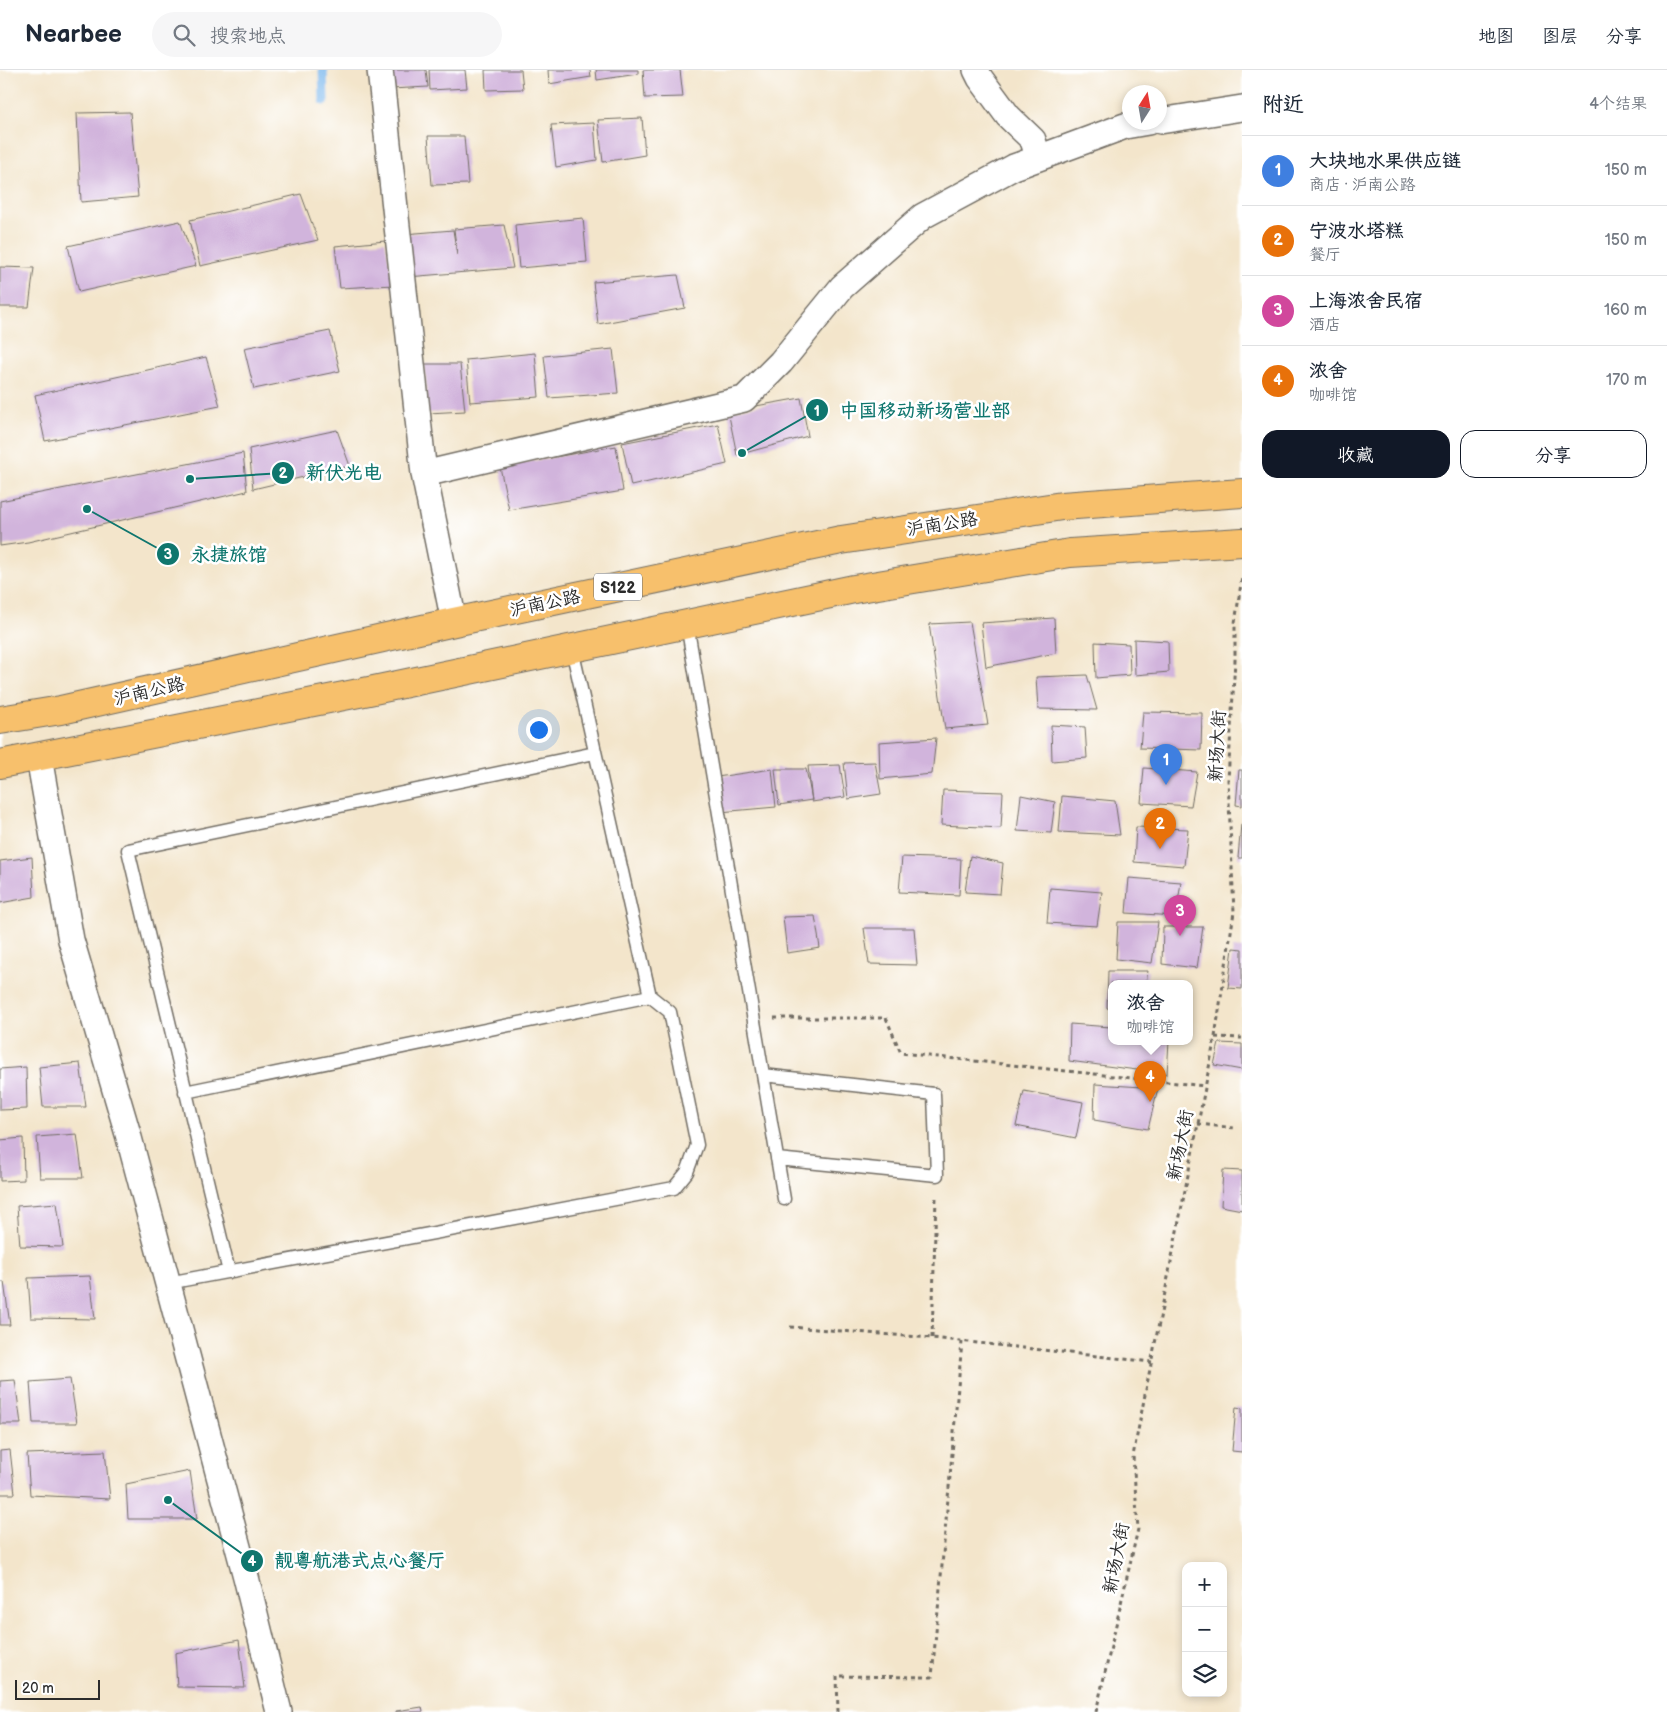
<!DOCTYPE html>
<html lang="zh">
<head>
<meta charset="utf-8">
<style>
	body { margin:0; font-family:"Balsamiq Sans","LXGW WenKai TC",sans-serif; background:#f6f6f7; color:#1f2937 }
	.controls { position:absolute; right:15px; bottom:15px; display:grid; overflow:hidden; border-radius:10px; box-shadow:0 2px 8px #0003 }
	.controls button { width:45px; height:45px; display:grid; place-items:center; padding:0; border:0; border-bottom:1px solid #e0e1e3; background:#fff; color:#1f2937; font:25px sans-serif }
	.compass { position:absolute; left:1122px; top:15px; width:45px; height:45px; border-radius:50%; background:#fff; box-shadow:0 2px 8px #0003; rotate:11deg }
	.scale { position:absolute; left:15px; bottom:12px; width:85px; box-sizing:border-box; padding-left:5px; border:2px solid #2b2b2b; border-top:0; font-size:14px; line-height:18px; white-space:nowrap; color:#2b2b2b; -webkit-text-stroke:4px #fff; paint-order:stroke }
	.you { position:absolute; left:538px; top:659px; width:18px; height:18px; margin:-12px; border:4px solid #fff; border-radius:50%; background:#1a73e8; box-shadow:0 0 0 8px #1a73e833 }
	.badge { display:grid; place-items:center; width:32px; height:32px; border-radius:50%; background:#111827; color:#fff; font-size:16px; font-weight:700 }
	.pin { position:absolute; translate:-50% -41px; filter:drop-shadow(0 1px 2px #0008) }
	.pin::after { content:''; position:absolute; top:26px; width:18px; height:15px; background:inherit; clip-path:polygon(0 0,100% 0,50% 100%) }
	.popup { position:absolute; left:1108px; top:910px; width:85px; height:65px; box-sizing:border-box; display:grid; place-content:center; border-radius:10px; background:#fff; filter:drop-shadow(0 1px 4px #0005); font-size:16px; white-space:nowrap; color:#747a83 }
	.popup b { font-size:19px; color:#1f2937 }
	.popup::after { content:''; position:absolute; left:50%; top:100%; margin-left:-10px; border:10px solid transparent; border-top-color:#fff }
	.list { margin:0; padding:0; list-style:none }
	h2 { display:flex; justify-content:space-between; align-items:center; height:65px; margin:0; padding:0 20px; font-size:21px }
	h2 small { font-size:16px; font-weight:400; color:#747a83 }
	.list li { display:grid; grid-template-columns:32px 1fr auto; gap:15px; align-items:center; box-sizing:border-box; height:70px; padding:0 20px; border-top:1px solid #e0e1e3 }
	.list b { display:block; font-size:19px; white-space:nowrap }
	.list p { margin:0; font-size:16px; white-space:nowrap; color:#747a83 }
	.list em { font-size:16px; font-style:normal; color:#747a83 }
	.actions { display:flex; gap:10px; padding:15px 20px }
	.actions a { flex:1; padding:11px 0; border:1px solid #111827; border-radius:15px; text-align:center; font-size:18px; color:#111827 }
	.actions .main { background:#111827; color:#fff }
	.icon { flex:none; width:28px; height:28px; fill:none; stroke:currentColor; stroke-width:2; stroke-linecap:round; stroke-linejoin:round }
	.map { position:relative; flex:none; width:1242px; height:1642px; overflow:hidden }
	header { display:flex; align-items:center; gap:30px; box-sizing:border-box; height:70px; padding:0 25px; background:#fff; border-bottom:1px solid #e0e1e3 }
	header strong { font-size:24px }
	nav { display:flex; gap:28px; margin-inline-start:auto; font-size:18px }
	.search { width:350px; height:45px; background:#f6f6f7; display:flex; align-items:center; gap:12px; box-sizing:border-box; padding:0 18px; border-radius:28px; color:#747a83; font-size:19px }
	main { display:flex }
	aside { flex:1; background:#fff }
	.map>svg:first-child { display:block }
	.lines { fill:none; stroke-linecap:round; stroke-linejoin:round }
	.stream { stroke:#7bb8ed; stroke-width:9 }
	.building { fill:#d1b4dc }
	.service-casing { stroke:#716c63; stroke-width:15 }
	.minor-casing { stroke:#716c63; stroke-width:28 }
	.primary-casing { stroke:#716c63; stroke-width:30 }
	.path { stroke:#716c63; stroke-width:3; stroke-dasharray:4 4; stroke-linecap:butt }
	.service { stroke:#fff; stroke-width:12 }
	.minor { stroke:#fff; stroke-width:25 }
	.primary { stroke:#f7c06c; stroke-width:28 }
	.labels { text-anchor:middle; stroke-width:5; stroke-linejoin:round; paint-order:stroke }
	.shield { fill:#fff; stroke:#6b6b6b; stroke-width:1 }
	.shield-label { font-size:16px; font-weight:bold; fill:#2b2b2b }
	.street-label { font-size:18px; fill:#2b2b2b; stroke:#fff }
	.leader { fill:none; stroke:#0f766e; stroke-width:2 }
	.callout-dot { fill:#0f766e; stroke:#fff; stroke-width:2 }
	.mark-label { font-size:15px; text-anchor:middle; font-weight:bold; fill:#fff }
	.callout-label { font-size:19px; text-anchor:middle; font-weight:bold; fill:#0f766e; stroke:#fff; stroke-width:5; stroke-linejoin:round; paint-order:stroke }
</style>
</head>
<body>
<header>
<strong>Nearbee</strong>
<div class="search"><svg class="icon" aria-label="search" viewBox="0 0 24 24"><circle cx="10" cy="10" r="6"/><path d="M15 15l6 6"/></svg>搜索地点</div>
<nav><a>地图</a><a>图层</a><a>分享</a></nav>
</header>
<main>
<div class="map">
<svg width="1242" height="1642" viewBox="0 0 1242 1642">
	<rect width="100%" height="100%" fill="#fff"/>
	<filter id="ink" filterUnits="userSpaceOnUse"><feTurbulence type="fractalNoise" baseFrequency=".02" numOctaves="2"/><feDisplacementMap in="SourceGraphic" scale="10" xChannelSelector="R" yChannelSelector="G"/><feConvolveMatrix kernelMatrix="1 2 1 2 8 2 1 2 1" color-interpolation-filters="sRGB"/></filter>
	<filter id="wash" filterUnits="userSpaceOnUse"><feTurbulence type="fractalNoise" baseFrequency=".0096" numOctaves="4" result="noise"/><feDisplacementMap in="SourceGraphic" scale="20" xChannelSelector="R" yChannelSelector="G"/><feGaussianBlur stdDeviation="1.12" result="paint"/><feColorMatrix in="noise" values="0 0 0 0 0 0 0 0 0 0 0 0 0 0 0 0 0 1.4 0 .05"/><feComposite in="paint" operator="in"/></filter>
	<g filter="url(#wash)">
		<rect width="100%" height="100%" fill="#f3e5cb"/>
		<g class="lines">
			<path class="stream" d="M323 0 324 31"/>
		</g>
		<g id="blocks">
			<path class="building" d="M390 0H426L428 17 391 19Z
				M429 0H465L467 18 430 20Z
				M485 0H521L523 19 486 20Z
				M548 0H590L591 7 549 14Z
				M596 0H638V4L597 10Z
				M643 0H680L683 27 645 28Z
				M130 42 138 127 81 132 77 43Z
				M642 48 645 85 603 92 598 50Z
				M594 53 597 90 556 97 551 55Z
				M428 66H464L468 114 432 115Z
				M301 124 318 170 200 196 190 150Z
				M583 148 587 192 519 198 515 155Z
				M180 151 196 196 79 222 68 176Z
				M504 155 513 198 408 207 404 164 453 160 457 185 454 159Z
				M385 171 394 215 340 218 335 176Z
				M0 197 34 198 29 237H0Z
				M678 205 685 238 598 254 593 212Z
				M330 261 340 301 254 319 244 278Z
				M613 279 618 323 549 328 544 286Z
				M535 283 539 327 470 332 466 290Z
				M206 287 220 336 45 371 35 325Z
				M425 294H460L465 341 428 343Z
				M801 328 808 366 737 385 728 341Z
				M718 354 727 394 631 416 622 373Z
				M337 360 350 396 253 419 249 379Z
				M616 376 623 421 509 440 500 397Z
				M243 383 247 421 28 472 0 476V431Z
				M1054 548 1056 583 986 597 981 553Z
				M970 552 988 655 945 659 929 554Z
				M1134 569 1168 571 1169 602 1135 605Z
				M1095 572 1129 574 1130 605 1096 608Z
				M1087 605 1097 640 1038 639 1036 607Z
				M1143 642 1202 643 1201 680 1140 678Z
				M1051 655 1085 657 1087 688 1052 691Z
				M936 668 932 704 880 709 879 672Z
				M875 692 881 724 848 729 844 693Z
				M840 695 845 727 812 732 808 696Z
				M1144 698 1197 702 1191 736 1141 733Z
				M772 699 776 737 720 742 717 707Z
				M775 699H806L812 730 779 735Z
				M1239 700H1242V736L1236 735Z
				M943 720 1003 722 1001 758 941 755Z
				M1021 725 1055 732 1051 763 1017 761Z
				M1062 726 1115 731 1120 765 1059 762Z
				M1241 754H1242V788H1238Z
				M1136 757 1188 759 1184 796 1134 792Z
				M970 786 1003 793 1000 824 965 822Z
				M32 787 34 827 0 833V791Z
				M902 787 961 789 959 825 899 822Z
				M1129 808 1181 812 1176 846 1126 843Z
				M1050 818 1102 822 1097 856 1047 853Z
				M815 846 820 878 787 883 783 847Z
				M1118 852H1158L1152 893 1116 889Z
				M1163 857H1203L1197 898 1162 894Z
				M864 858H914L917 895 869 894Z
				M1233 878 1242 879V919L1228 918Z
				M1108 901H1148L1146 913H1111V939L1107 938Z
				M1070 954 1111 957V971H1169L1167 1004 1069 991Z
				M1219 973 1242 974V1000L1214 995Z
				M80 993 86 1037H43L39 997Z
				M26 997 27 1039 0 1040V999Z
				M1095 1014 1158 1018 1148 1059 1094 1050Z
				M1024 1021 1083 1032 1076 1068 1016 1056Z
				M77 1064 83 1108H40L37 1067Z
				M23 1068 24 1110 0 1111V1070Z
				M1223 1100 1242 1101V1140L1221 1136Z
				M57 1133 63 1177 20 1176 17 1136Z
				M90 1206 95 1249 31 1248 28 1208Z
				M0 1212H4L10 1255H0Z
				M70 1309 77 1353H33L30 1312Z
				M15 1310 21 1354H0V1311Z
				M1236 1337 1242 1338V1382L1232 1381Z
				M10 1380 15 1424H0V1381Z
				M105 1381 110 1429 30 1425 27 1384Z
				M190 1401 197 1449H128L126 1414Z
				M239 1570 245 1618 177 1617 175 1583Z
				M422 1637 423 1642H396V1641Z"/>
		</g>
	</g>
	<g filter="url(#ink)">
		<use href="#blocks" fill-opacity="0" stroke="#716c63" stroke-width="1"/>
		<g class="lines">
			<g class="service-casing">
				<path id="service" d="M687 554 784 1129
					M763 1005 934 1024 937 1105 777 1089
					M185 1022 650 926
					M229 1202 128 780 595 683
					M168 1213 674 1118 687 1102 697 1075 670 942 650 926 572 579"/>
			</g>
			<g class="minor-casing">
				<path id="minor" d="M380 0 424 404 454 552
					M976 0 980 8 1008 46 1033 70 1038 88
					M1160 51 1242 38
					M424 404 744 329 781 292 842 217 923 146 1014 97 1125 56 1148 52
					M39 687 71 870 128 1064 246 1507 279 1642"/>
			</g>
			<g class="primary-casing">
				<path id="primary" d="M0 650 61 640 454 552 841 470 1062 436 1242 423
					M0 694 369 621 854 519 1070 483 1242 472"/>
			</g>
			<path class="path" d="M774 948H886L901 983 1205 1016
				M1215 967 1242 968
				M1198 1054 1235 1058
				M790 1257 932 1268 1152 1292
				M932 1268 936 1126
				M838 1642 837 1606 932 1607 962 1272
				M1096 1642 1138 1459 1133 1386 1215 967 1234 842 1228 710 1235 590V553L1242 507"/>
			<use href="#service" class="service"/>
			<use href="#minor" class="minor"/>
			<use href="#primary" class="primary"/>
		</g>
	</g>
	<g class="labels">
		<rect class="shield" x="594" y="503.5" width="48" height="27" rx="4"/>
		<g class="shield-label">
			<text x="618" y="523">S122</text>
		</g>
		<g class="street-label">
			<text transform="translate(942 454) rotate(-9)" y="6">沪南公路</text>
			<text transform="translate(545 533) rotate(-12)" y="6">沪南公路</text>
			<text transform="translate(149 621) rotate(-13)" y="6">沪南公路</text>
			<text transform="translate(1217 676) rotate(-87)" y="6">新场大街</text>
			<text transform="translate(1180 1075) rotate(-79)" y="6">新场大街</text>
			<text transform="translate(1116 1488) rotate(-79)" y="6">新场大街</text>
		</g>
	</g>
	<path class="leader" d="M742 383L817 340M190 409L283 403M87 439L168 484M168 1430L252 1491"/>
	<g class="callout-dot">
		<circle cx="742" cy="383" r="5"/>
		<circle cx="190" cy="409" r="5"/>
		<circle cx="87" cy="439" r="5"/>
		<circle cx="168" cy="1430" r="5"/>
		<circle cx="817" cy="340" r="12"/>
		<circle cx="283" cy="403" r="12"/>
		<circle cx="168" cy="484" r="12"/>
		<circle cx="252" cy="1491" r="12"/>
	</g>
	<g class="mark-label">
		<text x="817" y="346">1</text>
		<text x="283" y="408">2</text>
		<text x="168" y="489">3</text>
		<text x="252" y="1496">4</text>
	</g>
	<g class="callout-label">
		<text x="925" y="347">中国移动新场营业部</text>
		<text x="344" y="409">新伏光电</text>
		<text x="229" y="491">永捷旅馆</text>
		<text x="360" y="1497">靓粤航港式点心餐厅</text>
	</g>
</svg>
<div class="controls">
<button>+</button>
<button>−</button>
<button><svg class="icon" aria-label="layers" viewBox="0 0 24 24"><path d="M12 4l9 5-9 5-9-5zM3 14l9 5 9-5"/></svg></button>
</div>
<svg class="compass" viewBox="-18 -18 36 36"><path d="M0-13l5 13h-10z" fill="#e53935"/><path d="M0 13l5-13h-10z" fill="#747a83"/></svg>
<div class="scale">20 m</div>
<div class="you"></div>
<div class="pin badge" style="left:1166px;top:715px;background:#3f7fe0">1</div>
<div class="pin badge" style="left:1160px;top:779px;background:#e8710a">2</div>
<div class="pin badge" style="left:1180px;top:866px;background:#d1479c">3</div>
<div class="pin badge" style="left:1150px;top:1032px;background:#e8710a">4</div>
<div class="popup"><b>浓舍</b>咖啡馆</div>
</div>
<aside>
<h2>附近<small>4个结果</small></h2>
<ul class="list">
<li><span class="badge" style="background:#3f7fe0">1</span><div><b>大块地水果供应链</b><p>商店 · 沪南公路</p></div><em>150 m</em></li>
<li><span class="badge" style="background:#e8710a">2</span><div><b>宁波水塔糕</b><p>餐厅</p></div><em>150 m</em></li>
<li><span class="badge" style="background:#d1479c">3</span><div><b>上海浓舍民宿</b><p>酒店</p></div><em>160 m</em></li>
<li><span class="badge" style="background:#e8710a">4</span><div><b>浓舍</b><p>咖啡馆</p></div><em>170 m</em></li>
</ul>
<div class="actions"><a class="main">收藏</a><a>分享</a></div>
</aside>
</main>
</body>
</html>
